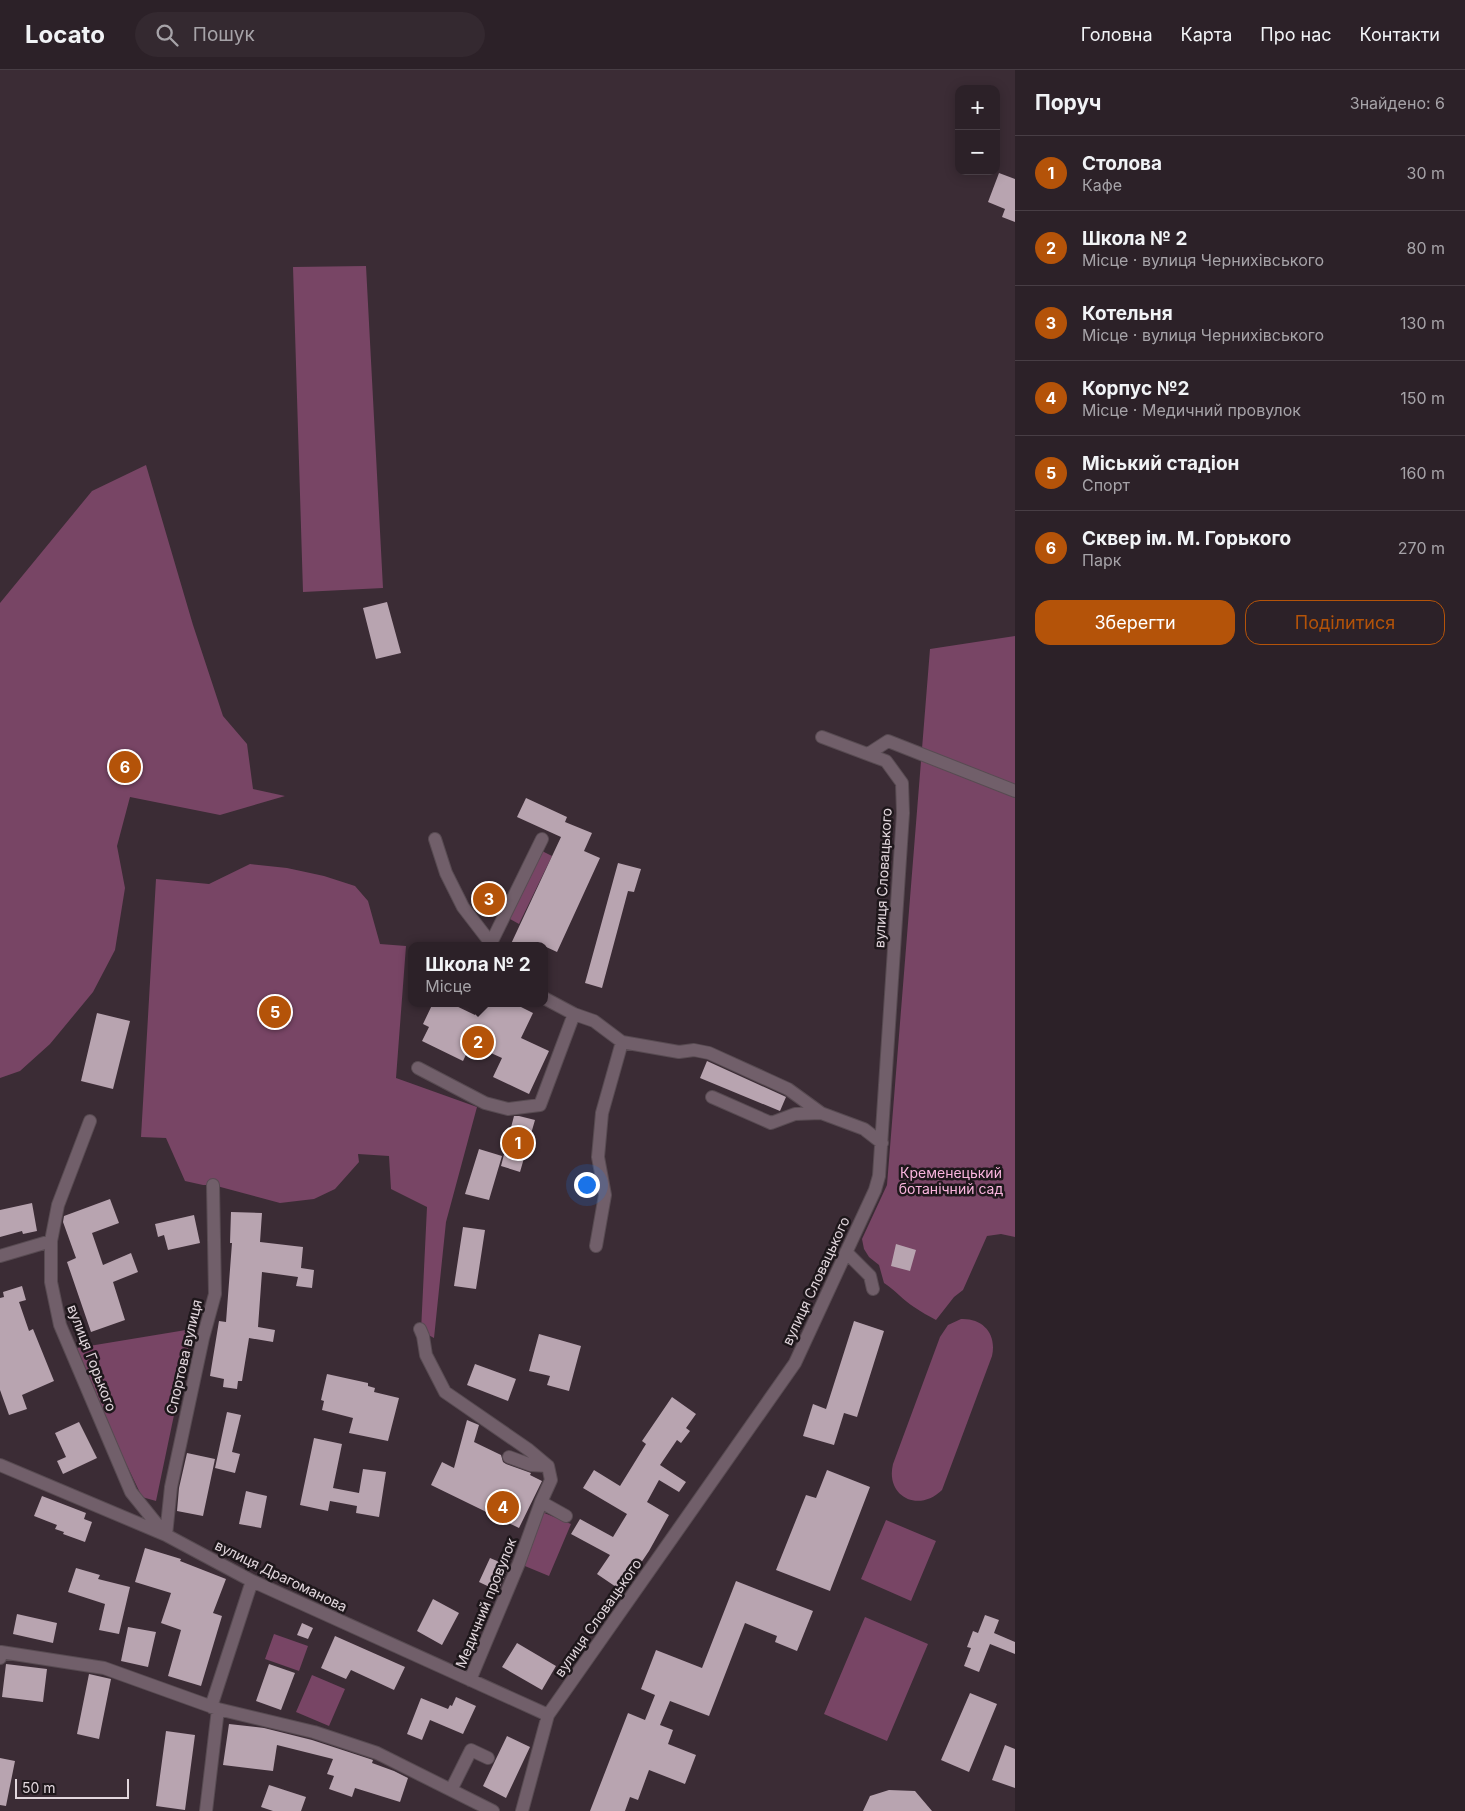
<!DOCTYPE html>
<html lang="uk">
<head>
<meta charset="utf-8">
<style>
	body { margin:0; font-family:Inter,sans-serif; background:#342930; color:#f1f3f6 }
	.controls { position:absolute; right:15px; top:15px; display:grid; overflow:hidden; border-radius:10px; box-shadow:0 2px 12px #0003 }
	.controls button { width:45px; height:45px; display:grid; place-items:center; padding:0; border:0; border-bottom:1px solid #483e45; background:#2c2128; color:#f1f3f6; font:25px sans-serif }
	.scale { position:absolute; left:15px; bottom:12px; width:114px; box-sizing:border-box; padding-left:5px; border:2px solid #e2d7dd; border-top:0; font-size:14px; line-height:18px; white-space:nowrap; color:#e2d7dd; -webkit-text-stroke:4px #1e171b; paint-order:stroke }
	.you { position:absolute; left:586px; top:1114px; width:18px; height:18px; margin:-12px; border:4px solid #fff; border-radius:50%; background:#1a73e8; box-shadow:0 0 0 8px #1a73e833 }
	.badge { display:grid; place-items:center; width:32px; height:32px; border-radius:50%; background:#b45309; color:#fff; font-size:16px; font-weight:700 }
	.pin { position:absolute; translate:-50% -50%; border:2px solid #fff; box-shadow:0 1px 5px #0006 }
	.popup { position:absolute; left:408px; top:872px; width:140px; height:65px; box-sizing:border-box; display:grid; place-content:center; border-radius:10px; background:#2c2128; filter:drop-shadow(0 1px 4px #0005); font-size:16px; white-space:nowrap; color:#a6a3a8 }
	.popup b { font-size:19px; color:#f1f3f6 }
	.popup::after { content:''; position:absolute; left:50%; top:100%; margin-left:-10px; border:10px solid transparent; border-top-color:#2c2128 }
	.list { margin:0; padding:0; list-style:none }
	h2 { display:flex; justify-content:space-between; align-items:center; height:65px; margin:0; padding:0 20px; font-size:21px }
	h2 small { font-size:16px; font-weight:400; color:#a6a3a8 }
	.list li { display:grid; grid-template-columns:32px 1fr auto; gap:15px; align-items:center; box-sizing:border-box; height:75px; padding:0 20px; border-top:1px solid #483e45 }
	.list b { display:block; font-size:19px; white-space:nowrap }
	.list p { margin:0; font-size:16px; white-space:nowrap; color:#a6a3a8 }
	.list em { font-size:16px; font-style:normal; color:#a6a3a8 }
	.actions { display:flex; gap:10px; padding:15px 20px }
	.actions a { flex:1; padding:11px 0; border:1px solid #b45309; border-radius:15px; text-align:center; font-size:18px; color:#b45309 }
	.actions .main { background:#b45309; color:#fff }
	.icon { flex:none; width:28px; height:28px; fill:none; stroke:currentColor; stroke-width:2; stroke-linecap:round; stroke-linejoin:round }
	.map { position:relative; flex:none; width:1015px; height:1741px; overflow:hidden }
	header { display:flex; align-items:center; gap:30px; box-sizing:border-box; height:70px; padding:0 25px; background:#2c2128; border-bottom:1px solid #483e45 }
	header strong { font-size:24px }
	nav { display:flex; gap:28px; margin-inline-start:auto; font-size:18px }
	.search { width:350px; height:45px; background:#342930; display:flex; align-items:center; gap:12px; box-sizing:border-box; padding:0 18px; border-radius:28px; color:#a6a3a8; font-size:19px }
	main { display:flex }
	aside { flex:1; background:#2c2128 }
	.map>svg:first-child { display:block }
	.green { fill:#784565 }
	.building { fill:#b8a4b0 }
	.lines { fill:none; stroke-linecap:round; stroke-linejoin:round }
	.minor-casing { stroke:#584b52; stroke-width:14 }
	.minor { stroke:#715f6a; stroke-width:12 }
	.labels { text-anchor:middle; stroke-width:5; stroke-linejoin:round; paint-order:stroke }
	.street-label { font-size:14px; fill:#e2d7dd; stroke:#1e171b }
	.park-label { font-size:14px; fill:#fab5de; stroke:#1e171b }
</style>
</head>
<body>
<header>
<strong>Locato</strong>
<div class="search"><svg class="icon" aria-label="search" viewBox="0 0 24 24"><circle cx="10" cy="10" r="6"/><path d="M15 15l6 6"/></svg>Пошук</div>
<nav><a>Головна</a><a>Карта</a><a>Про нас</a><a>Контакти</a></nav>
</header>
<main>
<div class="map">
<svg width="1015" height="1741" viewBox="0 0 1015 1741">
	<rect width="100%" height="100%" fill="#3b2c35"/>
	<path class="green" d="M366 196 383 518 303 522 293 197Z
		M146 395 193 555 223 646 247 674 253 719 285 726 220 745 130 727 117 776 125 818 115 880 93 922 50 974 20 1001 0 1008V533L92 421Z
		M1015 566V1167L1001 1164 987 1166 963 1220 954 1227 936 1250C929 1246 921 1242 914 1237 903 1230 895 1220 884 1213L879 1195 869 1187 864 1179 862 1169 887 1115 930 579Z
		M542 781 552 786 519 854 510 849Z
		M250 794 287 798 324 806 355 816 368 831 380 874 406 876 396 1008 477 1037 446 1152 434 1268 421 1261 427 1137 391 1119 389 1086 358 1084 359 1092 335 1119 314 1129 280 1133 213 1115H203L185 1111 166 1068 141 1067 156 809 209 814Z
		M961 1249C983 1248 997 1264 992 1286L942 1420C919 1443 885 1427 893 1394L940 1267 948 1255Z
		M192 1259 156 1431 142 1427 122 1385 77 1278Z
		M542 1442 571 1454 549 1506 520 1494Z
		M886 1450 936 1471 911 1531 861 1509Z
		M865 1547 928 1574 887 1671 824 1644Z
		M274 1564 308 1576 299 1601 265 1589Z
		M312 1605 345 1619 329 1656 296 1642Z"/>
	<path class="building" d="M999 103 1015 109V152L1002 147 1005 139 988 132Z
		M387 532 401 583 376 589 363 538Z
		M526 728 567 747 565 752 592 763 584 781 600 788 557 882 544 876H510L561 767 517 747Z
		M618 793 641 799 634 822 628 821 602 918 585 913Z
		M433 933H450L475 945 480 933H513L533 943 521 968 549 981 529 1024 493 1007 502 988 471 974 463 991 422 971 429 957 423 954Z
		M97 943 130 951 113 1019 81 1011Z
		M707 991 784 1026 786 1027 780 1041 700 1008Z
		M514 1046H519L535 1050 520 1102 501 1096Z
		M479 1079 502 1086 489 1130 465 1124Z
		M110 1129 119 1153 92 1163 103 1195 131 1183 138 1202 113 1212 125 1250 91 1262 67 1192 76 1188 63 1152 64 1146Z
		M32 1133 37 1161 23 1164 22 1161 0 1167V1140Z
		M231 1142 262 1143 260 1172 303 1177 301 1198 314 1200 312 1218 296 1216 298 1207 262 1202 258 1257 275 1260 273 1272 249 1268 242 1311H238L237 1319 223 1317 224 1309 210 1306 219 1251 226 1252 232 1173H230Z
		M194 1145 200 1173 168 1180 164 1165 158 1167 155 1154Z
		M463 1157 485 1160 476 1219 454 1216Z
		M896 1174 916 1180 910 1201 891 1196Z
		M22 1216 26 1230 19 1232 29 1261 33 1259 54 1311 22 1325 27 1339 9 1345 0 1320V1228L4 1227 3 1222Z
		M854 1251 884 1261 857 1347 844 1343 834 1375 803 1366 813 1334 826 1339Z
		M539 1264 581 1276 569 1321 547 1315 550 1306 529 1301Z
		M475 1294 516 1309 508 1331 467 1315Z
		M327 1304 368 1313V1316L375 1318 374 1322 399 1328 388 1371 349 1363 353 1348 322 1340 324 1331 321 1330Z
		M672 1327 696 1344 686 1358 690 1361 681 1373 677 1370 660 1395 686 1412 679 1422 659 1410 647 1432 669 1445 649 1481 622 1521 597 1504 610 1485 571 1464 580 1449 613 1467 627 1444 583 1418 594 1400 620 1416 646 1374 642 1371Z
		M227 1342 241 1345 232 1382 240 1384 235 1403 215 1398Z
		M467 1350 479 1355 474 1372 501 1385 503 1392 506 1394 531 1403 530 1405 542 1411 519 1458 431 1415 442 1392 454 1398Z
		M79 1352 97 1388 63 1404 57 1391 66 1387 55 1363Z
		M314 1368 342 1374 333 1418 359 1423 363 1399 386 1402 379 1447 356 1443 357 1436 330 1431 328 1441 300 1435Z
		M187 1383 215 1389 203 1446 177 1441 179 1418Z
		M827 1400 870 1417 830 1521 776 1500 806 1425 816 1428Z
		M246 1421 267 1426 261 1458 239 1454Z
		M42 1426 86 1443 84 1449 92 1452 85 1472 63 1464 64 1462 55 1459 57 1455 34 1446Z
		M145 1478 181 1489 180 1491 226 1509 213 1543 222 1546 201 1616 168 1606 181 1560 161 1553 171 1523 135 1512Z
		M490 1488 509 1496 498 1521 479 1512Z
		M76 1498 100 1505 98 1509 130 1517 119 1564 99 1560 105 1534 68 1522Z
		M736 1511 813 1541 797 1581 775 1572 777 1566 745 1553 709 1646 670 1631 660 1655 673 1660 668 1674 696 1685 685 1714 649 1700 638 1730 630 1727 625 1741H590L628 1643 645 1650 655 1625 641 1619 656 1580 702 1598Z
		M433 1529 459 1543 442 1575 417 1561Z
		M17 1544 57 1553 53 1573 13 1564Z
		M985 1545 999 1550 994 1563 1015 1572V1584L990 1574 979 1602 964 1596 971 1578 967 1577 973 1561 978 1563Z
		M302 1553 313 1558 308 1569 297 1565Z
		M128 1557 156 1562 148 1597 121 1591Z
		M335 1566 405 1597 394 1620 351 1600 346 1609 321 1598Z
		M517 1573 556 1596 542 1620 502 1597Z
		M6 1594 47 1599 43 1632 2 1627Z
		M269 1594 295 1603 281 1640 256 1631Z
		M89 1604 111 1609 99 1669 77 1664Z
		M970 1623 997 1634 969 1702 941 1690Z
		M456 1627 476 1636 463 1664 430 1650 422 1670 407 1664 421 1628 448 1639 450 1635 452 1636Z
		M229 1654 264 1658 312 1670 373 1690 372 1693 394 1701 408 1708 400 1732 355 1718 352 1727 329 1719 334 1706 327 1704 333 1689 277 1675 273 1701 223 1695Z
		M166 1661 195 1665 185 1740 156 1736Z
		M507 1666 530 1677 506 1728 483 1716Z
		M1005 1675 1015 1679V1718L992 1710Z
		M0 1688 15 1691 6 1736 0 1735Z
		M269 1715 306 1727 301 1741H273L261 1737Z
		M889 1720 915 1721 932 1741H863L870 1726Z"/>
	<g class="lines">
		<g class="minor-casing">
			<path id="minor" d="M868 684 888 671 1015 721
				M435 769 446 803 463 837 493 876
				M491 873 542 769
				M544 928 574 944 594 951 622 972 679 982 694 980 709 983 788 1019 821 1043 864 1059 882 1073
				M418 998 485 1033 508 1039 540 1035 574 944
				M712 1027 771 1053 795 1044 821 1043
				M90 1051 58 1135 51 1171V1212L60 1255 131 1422 164 1463
				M596 1176 605 1125 598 1087 602 1043 622 972
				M846 1182 870 1206 873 1219
				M0 1186 51 1171
				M420 1259 423 1266 426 1285 445 1322 529 1380 548 1396 551 1410 541 1432 519 1493 470 1610
				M509 1387 531 1395 548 1396
				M0 1395 166 1465 252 1511 548 1645
				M541 1432 566 1446
				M166 1465 171 1417 203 1268 215 1224 213 1115
				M0 1588 1 1582 104 1598 218 1639 314 1662 377 1683 493 1741
				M211 1637 252 1511
				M451 1720 471 1680 488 1688
				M206 1741 218 1639
				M522 1741 548 1645 795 1293 875 1120 879 1106 903 743 902 713 886 691 822 667"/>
		</g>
		<use href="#minor" class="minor"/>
	</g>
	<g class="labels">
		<g class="street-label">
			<text transform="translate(883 808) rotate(-87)" y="5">вулиця Словацького</text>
			<text transform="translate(816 1211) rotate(-65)" y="5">вулиця Словацького</text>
			<text transform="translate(184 1287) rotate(-77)" y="5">Спортова вулиця</text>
			<text transform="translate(92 1288) rotate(69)" y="5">вулиця Горького</text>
			<text transform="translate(281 1506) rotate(26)" y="5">вулиця Драгоманова</text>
			<text transform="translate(486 1533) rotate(-68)" y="5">Медичний провулок</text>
			<text transform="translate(598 1548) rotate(-55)" y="5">вулиця Словацького</text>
		</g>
		<g class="park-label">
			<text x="951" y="1108">Кременецький<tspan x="951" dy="16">ботанічний сад</tspan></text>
		</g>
	</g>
</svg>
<div class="controls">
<button>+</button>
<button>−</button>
</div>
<div class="scale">50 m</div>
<div class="you"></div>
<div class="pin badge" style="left:518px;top:1073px">1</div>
<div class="pin badge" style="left:478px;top:972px">2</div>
<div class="popup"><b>Школа № 2</b>Місце</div>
<div class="pin badge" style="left:489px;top:829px">3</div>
<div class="pin badge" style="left:503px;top:1437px">4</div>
<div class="pin badge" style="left:275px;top:942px">5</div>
<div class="pin badge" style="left:125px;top:697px">6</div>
</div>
<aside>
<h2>Поруч<small>Знайдено: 6</small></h2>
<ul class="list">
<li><span class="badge">1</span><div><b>Столова</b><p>Кафе</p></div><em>30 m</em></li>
<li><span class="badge">2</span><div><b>Школа № 2</b><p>Місце · вулиця Чернихівського</p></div><em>80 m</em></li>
<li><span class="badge">3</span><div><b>Котельня</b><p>Місце · вулиця Чернихівського</p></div><em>130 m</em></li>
<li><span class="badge">4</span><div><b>Корпус №2</b><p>Місце · Медичний провулок</p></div><em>150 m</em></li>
<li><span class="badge">5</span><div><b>Міський стадіон</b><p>Спорт</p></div><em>160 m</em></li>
<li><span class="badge">6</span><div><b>Сквер ім. М. Горького</b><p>Парк</p></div><em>270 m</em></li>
</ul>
<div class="actions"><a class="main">Зберегти</a><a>Поділитися</a></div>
</aside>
</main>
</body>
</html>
